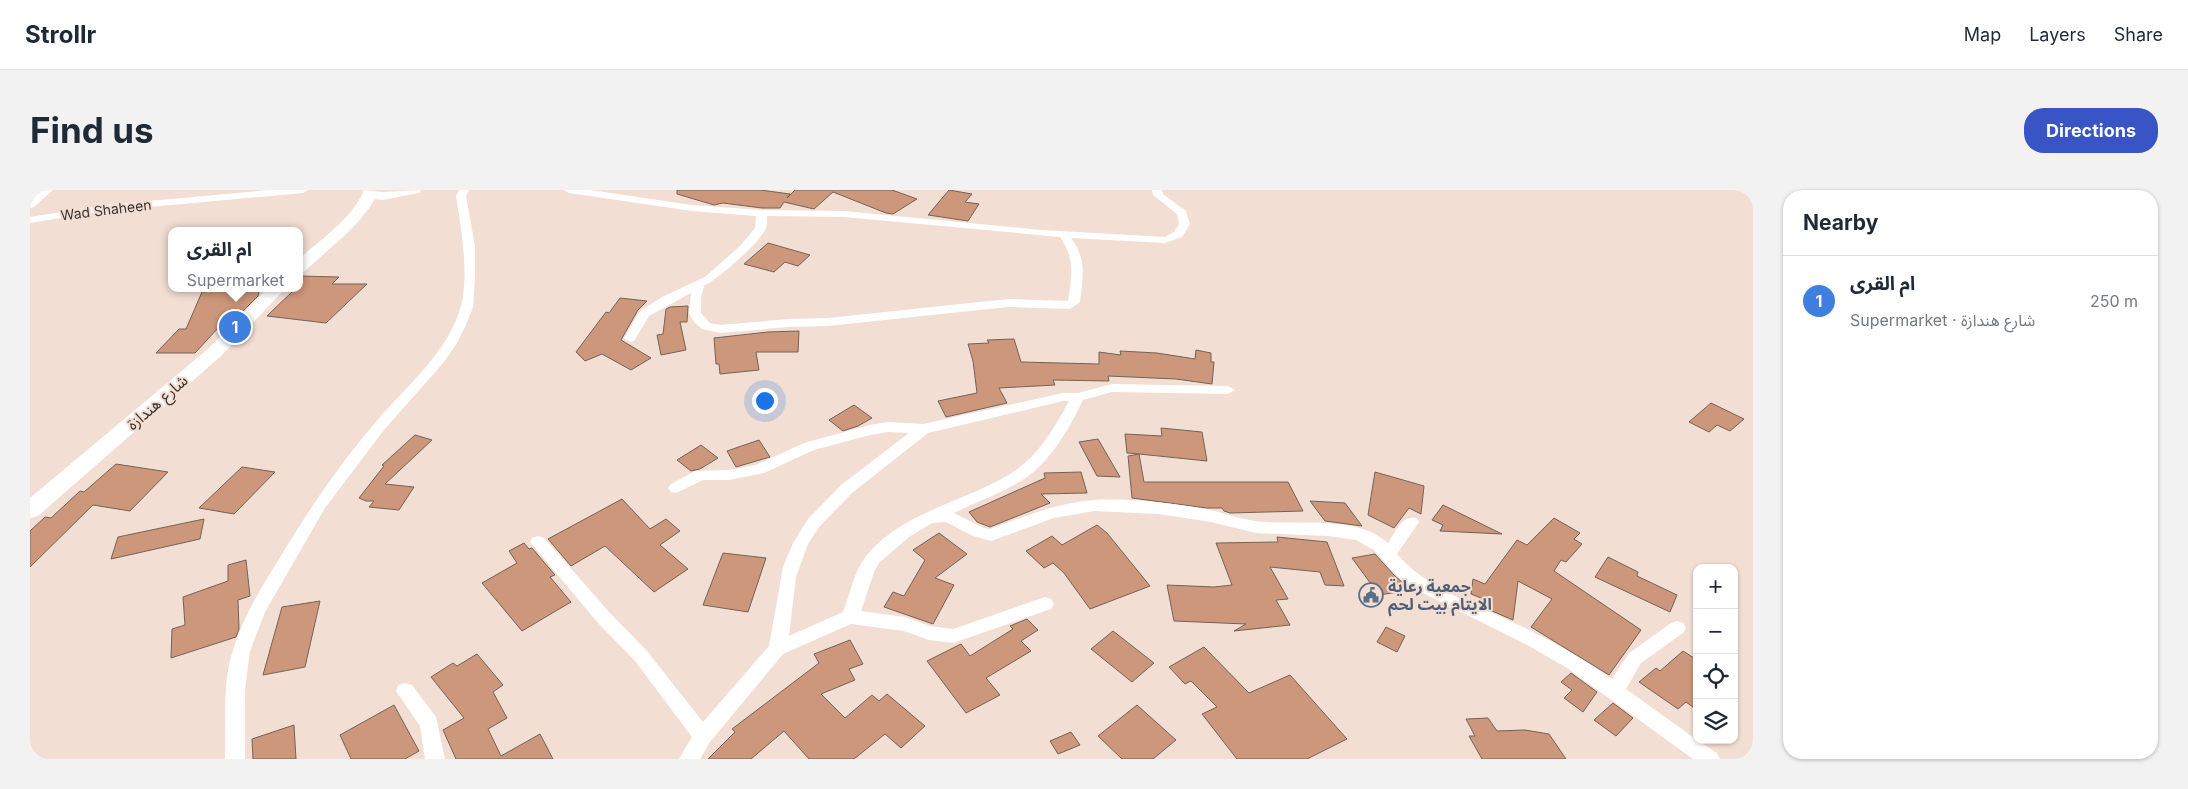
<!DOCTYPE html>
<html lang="en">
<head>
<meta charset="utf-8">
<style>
	body { margin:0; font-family:Inter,"Noto Sans Arabic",sans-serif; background:#f2f2f3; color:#1f2937 }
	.controls { position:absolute; right:15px; bottom:15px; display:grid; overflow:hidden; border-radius:10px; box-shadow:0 1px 4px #0004 }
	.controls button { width:45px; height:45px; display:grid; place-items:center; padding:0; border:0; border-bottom:1px solid #e0e1e3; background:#fff; color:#1f2937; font:25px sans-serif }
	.you { position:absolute; left:734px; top:210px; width:18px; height:18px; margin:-12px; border:4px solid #fff; border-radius:50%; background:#1a73e8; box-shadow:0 0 0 8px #1a73e833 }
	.badge { display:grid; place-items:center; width:32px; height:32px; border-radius:50%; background:#3854c5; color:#fff; font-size:16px; font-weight:700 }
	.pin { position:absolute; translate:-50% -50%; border:2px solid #fff; box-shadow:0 1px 5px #0006 }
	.popup { position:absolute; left:138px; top:37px; width:135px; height:65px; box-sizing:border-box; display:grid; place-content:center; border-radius:10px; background:#fff; filter:drop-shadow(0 1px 4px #0005); font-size:16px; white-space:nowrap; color:#747a83 }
	.popup b { font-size:19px; color:#1f2937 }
	.popup::after { content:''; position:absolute; left:50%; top:100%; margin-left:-10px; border:10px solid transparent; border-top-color:#fff }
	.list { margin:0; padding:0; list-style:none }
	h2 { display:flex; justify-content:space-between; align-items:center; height:65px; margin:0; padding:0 20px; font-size:21px }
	h2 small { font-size:16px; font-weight:400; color:#747a83 }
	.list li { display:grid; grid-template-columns:32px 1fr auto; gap:15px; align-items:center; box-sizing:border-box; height:90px; padding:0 20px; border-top:1px solid #e0e1e3 }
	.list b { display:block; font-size:19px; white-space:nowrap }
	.list p { margin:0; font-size:16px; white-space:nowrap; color:#747a83 }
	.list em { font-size:16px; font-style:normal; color:#747a83 }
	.icon { flex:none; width:28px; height:28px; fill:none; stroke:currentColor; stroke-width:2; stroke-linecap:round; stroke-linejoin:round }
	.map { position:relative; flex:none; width:1723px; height:569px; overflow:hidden; border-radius:20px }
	header { display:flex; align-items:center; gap:30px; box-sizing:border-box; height:70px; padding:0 25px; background:#fff; border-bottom:1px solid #e0e1e3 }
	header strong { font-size:24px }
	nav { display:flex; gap:28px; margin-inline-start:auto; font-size:18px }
	.intro { display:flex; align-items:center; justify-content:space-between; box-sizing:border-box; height:120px; padding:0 30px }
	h1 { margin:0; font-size:35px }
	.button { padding:12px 22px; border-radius:20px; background:#3854c5; color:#fff; font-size:18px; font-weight:700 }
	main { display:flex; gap:30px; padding:0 30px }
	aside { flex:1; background:#fff; border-radius:20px; box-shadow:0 1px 4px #0004 }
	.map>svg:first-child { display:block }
	.building { fill:#cd977b; stroke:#736259 }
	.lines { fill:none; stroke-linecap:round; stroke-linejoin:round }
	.street { fill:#fff; fill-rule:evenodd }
	.secondary { fill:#fff; fill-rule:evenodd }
	.labels { text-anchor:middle; stroke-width:4; stroke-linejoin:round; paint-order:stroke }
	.far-street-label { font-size:14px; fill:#3d3531; stroke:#f3ded3 }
	.street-label { font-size:16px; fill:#3d3531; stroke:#f3ded3 }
	.service-label { font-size:16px; font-weight:bold; fill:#4e5e75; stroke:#f3ded3; text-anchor:start }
</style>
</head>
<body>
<header>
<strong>Strollr</strong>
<nav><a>Map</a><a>Layers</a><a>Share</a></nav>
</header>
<div class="intro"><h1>Find us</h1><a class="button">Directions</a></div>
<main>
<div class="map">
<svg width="1723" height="569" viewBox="0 0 1723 569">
	<rect width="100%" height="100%" fill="#f3ded3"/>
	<path class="building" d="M647 0H730L760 4 757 8 765 0H862L887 9 863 24 856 23 803 2 784 19 754 12 750 18H732L693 13 684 15 647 4Z
		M919 0 942 4 935 12 949 14 938 31 898 25Z
		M738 53 780 65 768 76 755 72 744 82 714 74Z
		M269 86 309 87 302 94H337L296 133 237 126 266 98H269Z
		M200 98H230L228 106 211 123 196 137H189L165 163H126L149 139H156L172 102Z
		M590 108 617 111 608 120 591 150 621 168 601 180 572 164 555 171 546 162 576 122 579 123Z
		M658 116 657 132H650L656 160 631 165 627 145 633 144 636 119 640 117Z
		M769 141 768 162H726L729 180 690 184 689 174H686L684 148 738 142Z
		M984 149 991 172 1069 174V162L1091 165 1090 161 1127 163 1165 169 1166 160 1181 163V172H1184L1182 194 1146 189 1078 186 1079 191 1023 190 1025 195 969 198 977 213 916 227 908 211 947 203 943 171 938 154 959 153 957 150Z
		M1681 213 1714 229 1700 241 1687 235 1679 242 1659 232Z
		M824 215 842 228 828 236 813 241 799 230Z
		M1131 238 1172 242 1177 271 1109 264 1114 292H1258L1273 321 1200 323 1194 321 1192 318H1177L1102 308 1098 266 1109 264 1097 263 1095 244 1132 246Z
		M385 245 402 250 355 294 384 297 369 320 339 317 344 311H336L329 308 354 276 352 275Z
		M1068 249 1090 287 1067 286 1049 252Z
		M729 250 740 267 706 277 697 261Z
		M671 255 688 268 670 279 661 281 647 270Z
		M86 274 138 282 100 321 63 315 0 377V341L15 327 21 328 50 301 54 302Z
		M212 277 245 282 204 324 169 318Z
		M1051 282 1057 303 1011 304 1020 313 960 337 947 332 939 322 1015 288 1014 283Z
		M1345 282 1394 296 1391 324 1379 318 1364 338 1338 325Z
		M592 309 620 339 636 329 650 341 630 355 658 379 624 402 575 356 541 376 518 349Z
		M1280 311 1315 313 1332 336 1295 331Z
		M1413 315 1472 344 1410 341 1413 335 1402 330Z
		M1524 328 1550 343 1544 349 1552 354 1536 372 1531 370 1524 381 1611 440 1579 485 1501 437 1522 409 1488 391 1483 430 1455 418 1456 410 1441 404 1443 389 1455 394 1487 350 1497 355Z
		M174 329 170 349 81 369 88 347Z
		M1067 335 1077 343 1120 396 1060 419 1034 383 1023 373 1014 378 996 361 1022 346 1032 355Z
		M909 343 937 364 905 388 924 395 903 434 854 417 863 402 874 406 895 370 883 360Z
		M1247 347 1297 352 1314 396 1295 395 1290 382 1240 377 1258 409 1246 410 1260 435 1204 441 1216 434 1144 431 1137 395 1184 397 1202 395 1186 353 1248 352Z
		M494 353 499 359 502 358 525 385 520 387 541 412 492 441 452 393 487 373 479 361Z
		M693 363 736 368 718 422 673 415Z
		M1345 364 1364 385 1381 400 1349 405 1322 368Z
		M1578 367 1608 382 1607 386 1647 405 1640 422 1565 387Z
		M216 370 220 406 208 410 209 439 206 447 141 468 142 439 155 435 153 407 198 391V375Z
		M290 411 275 477 233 485 252 417Z
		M997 429 1008 440 991 451 1001 461 956 488 970 505 936 523 897 471 931 454 940 466 983 439 980 436Z
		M1356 437 1375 446 1367 462 1347 452Z
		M1083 441 1124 473 1102 492 1061 459Z
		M820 450 833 474 819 479 825 490 791 504 815 528 842 505 849 511 857 504 895 536 871 558 855 544 824 569H779L754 541 721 569H678L705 542 702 539 789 473 784 464Z
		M1174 457 1219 503 1260 485 1317 549 1277 569H1207L1172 524 1187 517 1161 491 1155 494 1139 477Z
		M1653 461 1667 470V520L1656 512 1648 519 1609 492 1626 478 1630 481Z
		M447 464 473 495 463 502 477 528 458 539 471 566 510 544 523 569H426L413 540 434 528 401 487 423 473 427 476Z
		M1541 483 1567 502 1553 522 1534 508 1542 500 1531 492Z
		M1583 513 1603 528 1586 546 1564 530Z
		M364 515 389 561 375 569H321L310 545Z
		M1107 515 1146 550 1123 569H1092L1068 546Z
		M1458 528 1467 541 1495 540 1519 544 1536 569H1452L1439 546H1445L1436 529Z
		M264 535 266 569H223L222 549Z
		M1041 542 1050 555 1028 564 1020 551Z"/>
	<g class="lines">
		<path class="street" d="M12 0H23L4 17 0 18V10Z
			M239 0H278L273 3 75 21 0 33V27L75 15Z
			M429 0H439L436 6 445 56V89L443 117 436 135 427 153 414 172 354 240 295 318 235 422 220 461 215 500V569H195C196 535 192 492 203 460 213 427 231 398 249 369 278 321 308 276 345 233 375 197 416 165 430 119 440 89 431 37 426 6Z
			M534 0H560L662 15 732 20 814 21 1012 40 1135 47 1144 42 1149 34 1147 24 1123 5 1122 0H1132L1133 4 1156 21 1160 34 1152 47 1135 53 1041 48C1057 69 1053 88 1050 112L1040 119 978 117 798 136 758 137 691 143 672 139 664 132 659 123 661 103 619 126 604 151 600 152 594 148 610 121 632 107 675 87 710 56 725 38 726 26 662 21 539 3ZM737 26 814 27 1030 47C1045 68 1042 86 1038 111L978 109 798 128 758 129 691 135 680 133 671 123V108L674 96C688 89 731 52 736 38 737 35 737 30 737 26Z
			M1082 194 1198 196 1205 200 1198 204 1082 202 1053 210C1040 237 1022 269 997 287 975 302 948 311 924 323L954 338 960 339C994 327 1026 313 1063 310 1101 308 1142 313 1180 320 1195 323 1210 329 1225 331 1264 336 1327 324 1358 353 1365 343 1372 324 1387 328L1389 332 1367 364C1396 399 1452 417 1493 437 1524 452 1554 469 1582 489L1599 463 1641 433 1647 431 1653 433 1656 438 1653 443 1611 473 1596 499 1667 550 1687 563 1690 569H1663L1537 478 1499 456 1377 395 1365 384 1344 360 1326 350 1298 346 1226 343 1181 332 1129 324 1064 321 1024 328 961 351 943 346 916 332 902 333 879 347 849 373 844 382 831 421 875 427 900 436 923 439 1015 407 1021 409 1024 414 1021 419 923 453 899 450 874 441 821 434 753 464 680 552 670 569H649L662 547 605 471 568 433 500 352 502 348 508 346 514 348 580 423 617 461 673 532 739 456 753 377 763 353 778 329 811 295 879 243 858 242 840 245 784 260 734 283 699 290H673L646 303 641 302 638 298 641 294 665 281 699 280 726 275 774 253 840 235 858 232 893 234 1033 203H1048ZM1033 211H1039C1026 236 1009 264 986 280 937 313 871 320 834 369 823 384 820 405 813 422L759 446 766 387 778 354 789 337 822 303 898 243Z
			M375 493 382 495 406 527 415 569H395L390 536 366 501 368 495Z"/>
		<path class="secondary" d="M334 0 352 2 391 0 389 3 384 4 352 10 345 9C328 38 298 59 275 81L269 83V69C290 50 323 28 334 0Z
			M238 98H256L191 166 8 326 0 328V308L179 158Z"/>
	</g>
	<defs>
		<g id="civic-ring" transform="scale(1.25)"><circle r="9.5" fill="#f3ded3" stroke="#5c6f8a" stroke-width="1.5"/><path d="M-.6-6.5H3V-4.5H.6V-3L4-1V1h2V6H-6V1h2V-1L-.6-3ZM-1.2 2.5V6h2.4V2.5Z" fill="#5c6f8a"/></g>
	</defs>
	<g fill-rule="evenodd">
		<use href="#civic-ring" x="1341" y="405"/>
	</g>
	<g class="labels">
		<g class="far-street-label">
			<text transform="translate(76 20) rotate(-7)" y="5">Wad Shaheen</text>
		</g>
		<g class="street-label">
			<text transform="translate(127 212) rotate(-41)" y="6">شارع هندازة</text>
		</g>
		<g class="service-label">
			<text x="1358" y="402">جمعية رعاية<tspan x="1358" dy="18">الايتام بيت لحم</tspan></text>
		</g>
	</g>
</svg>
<div class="controls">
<button>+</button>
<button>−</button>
<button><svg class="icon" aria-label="locate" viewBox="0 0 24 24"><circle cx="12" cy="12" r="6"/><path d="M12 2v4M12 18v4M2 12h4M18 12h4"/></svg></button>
<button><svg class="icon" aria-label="layers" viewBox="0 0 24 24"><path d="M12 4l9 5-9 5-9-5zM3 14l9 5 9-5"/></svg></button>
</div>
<div class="you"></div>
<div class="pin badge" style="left:205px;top:137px;background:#3f7fe0">1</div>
<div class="popup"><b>ام القرى</b>Supermarket</div>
</div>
<aside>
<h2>Nearby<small></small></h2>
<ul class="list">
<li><span class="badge" style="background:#3f7fe0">1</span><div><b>ام القرى</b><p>Supermarket · شارع هندازة</p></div><em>250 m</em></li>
</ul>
</aside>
</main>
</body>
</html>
